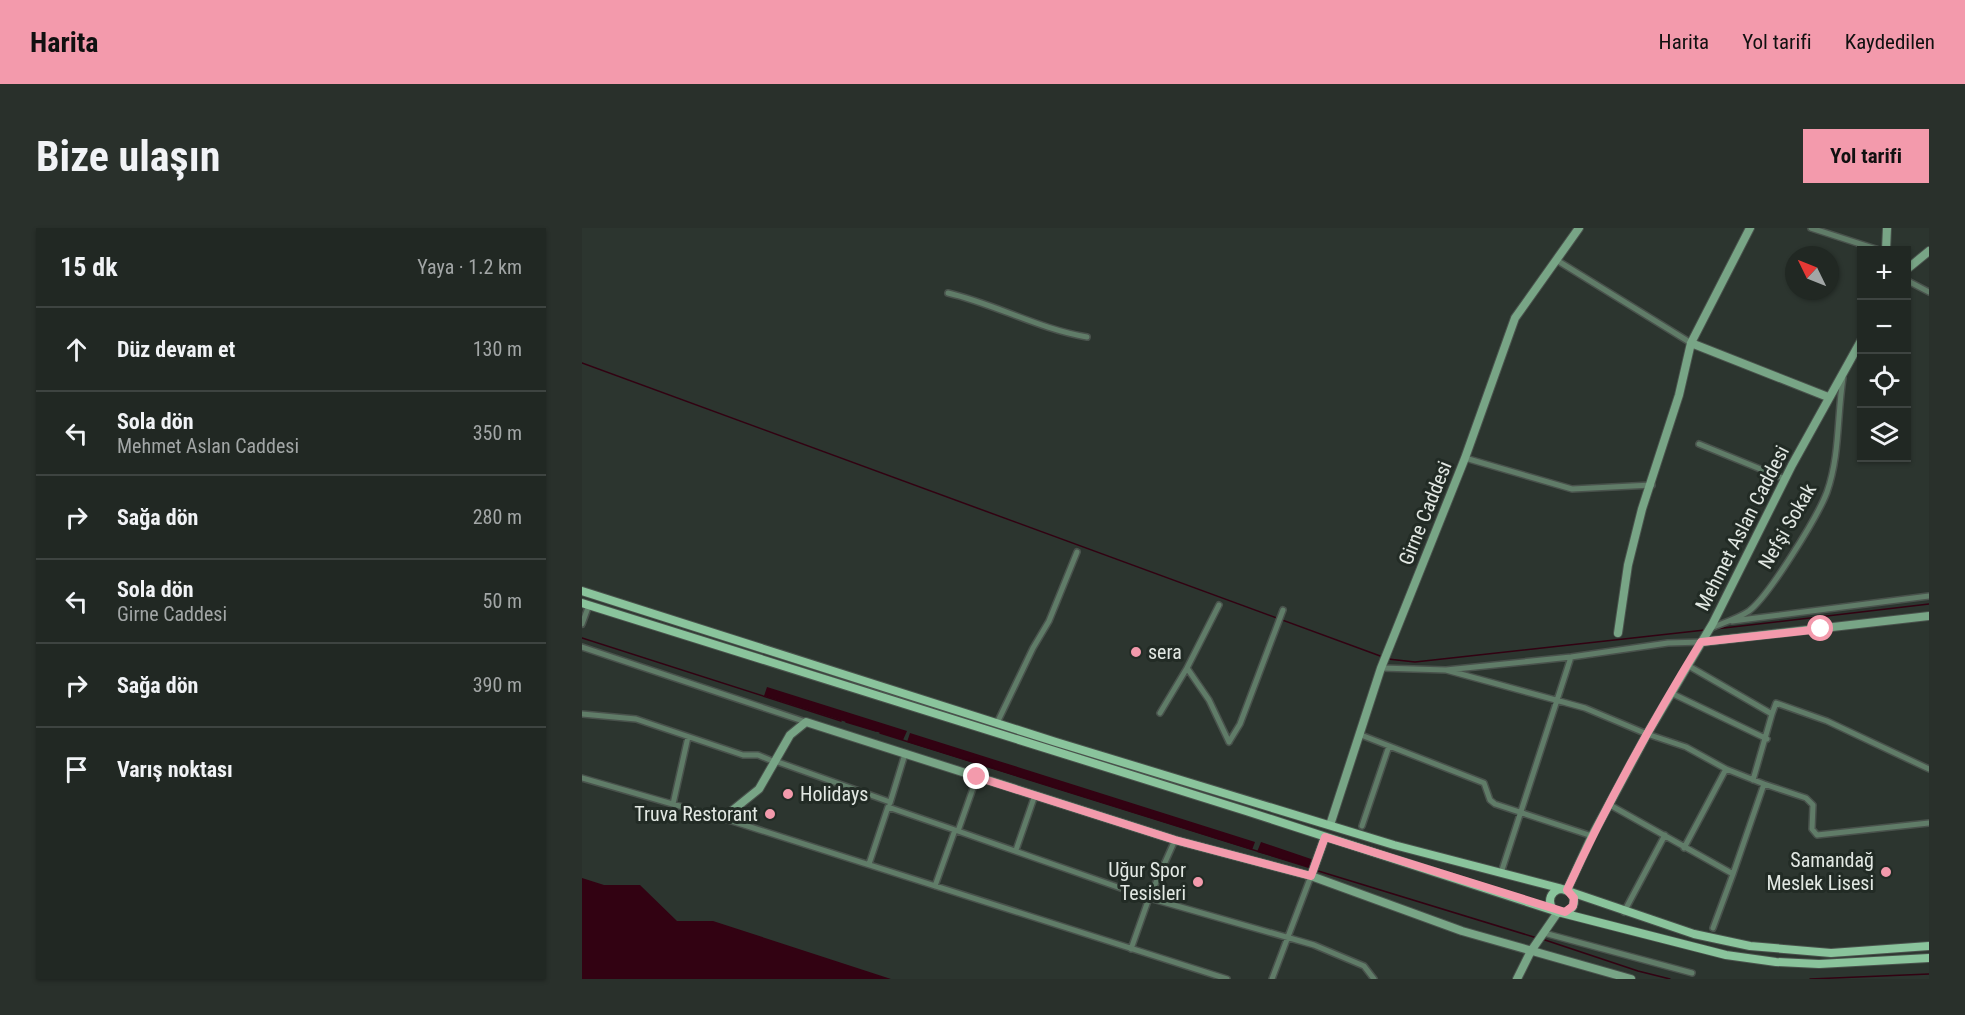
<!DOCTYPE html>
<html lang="tr">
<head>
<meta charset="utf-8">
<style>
	body { margin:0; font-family:"Roboto Condensed",sans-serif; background:#29302b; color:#f1f3f6 }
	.controls { position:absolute; right:18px; top:18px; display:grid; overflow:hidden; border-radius:0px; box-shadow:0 2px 4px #0004 }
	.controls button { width:54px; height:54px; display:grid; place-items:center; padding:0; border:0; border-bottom:2px solid #3e4441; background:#212823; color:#f1f3f6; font:30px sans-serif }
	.compass { position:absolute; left:1203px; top:18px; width:54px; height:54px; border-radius:50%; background:#212823; box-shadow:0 2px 4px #0004; rotate:313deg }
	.stop { position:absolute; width:18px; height:18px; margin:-14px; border:4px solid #f39aac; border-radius:50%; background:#fff }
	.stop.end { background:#f39aac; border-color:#fff; box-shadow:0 2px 6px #0008 }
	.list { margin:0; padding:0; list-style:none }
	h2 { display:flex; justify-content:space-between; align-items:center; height:78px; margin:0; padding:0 24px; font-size:26px }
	h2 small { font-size:20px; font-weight:400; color:#a2a6a6 }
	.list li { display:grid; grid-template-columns:39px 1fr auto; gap:18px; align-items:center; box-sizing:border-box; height:84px; padding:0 24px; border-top:2px solid #3e4441 }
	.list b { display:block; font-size:22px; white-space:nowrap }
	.list p { margin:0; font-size:20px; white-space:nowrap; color:#a2a6a6 }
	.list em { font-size:20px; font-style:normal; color:#a2a6a6 }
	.icon { flex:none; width:33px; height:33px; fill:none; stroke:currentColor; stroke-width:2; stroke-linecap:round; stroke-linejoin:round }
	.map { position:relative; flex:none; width:1347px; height:751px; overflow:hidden; border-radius:0px }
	header { display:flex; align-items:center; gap:36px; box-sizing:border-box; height:84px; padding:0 30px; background:#f39aac; color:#111 }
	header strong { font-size:28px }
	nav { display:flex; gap:33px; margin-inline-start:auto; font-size:21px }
	.intro { display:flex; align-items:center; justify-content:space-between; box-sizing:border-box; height:144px; padding:0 36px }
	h1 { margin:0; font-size:42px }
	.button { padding:15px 27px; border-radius:0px; background:#f39aac; color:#111; font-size:21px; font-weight:700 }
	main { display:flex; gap:36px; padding:0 36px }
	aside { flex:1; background:#212823; border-radius:0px; box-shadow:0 2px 4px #0004 }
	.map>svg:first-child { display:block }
	.water { fill:#320212 }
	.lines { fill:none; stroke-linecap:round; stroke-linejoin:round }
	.stream { stroke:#320212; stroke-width:1.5 }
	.street-casing { stroke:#49524c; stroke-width:8 }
	.secondary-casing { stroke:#49524c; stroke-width:10 }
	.primary-casing { stroke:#49524c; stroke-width:10 }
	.street { stroke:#607c68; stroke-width:5 }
	.secondary { stroke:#78a586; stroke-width:8 }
	.primary { stroke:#8ac49c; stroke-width:8 }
	.route { stroke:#f39aac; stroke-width:8 }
	.poi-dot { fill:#f39aac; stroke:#222b25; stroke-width:2 }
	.labels { text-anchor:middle; stroke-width:6; stroke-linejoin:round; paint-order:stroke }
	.street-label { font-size:20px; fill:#e2e8e3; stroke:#222b25 }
	.poi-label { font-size:20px; fill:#e2e8e3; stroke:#222b25; text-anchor:end }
</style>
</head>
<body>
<header>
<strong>Harita</strong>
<nav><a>Harita</a><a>Yol tarifi</a><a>Kaydedilen</a></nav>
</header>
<div class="intro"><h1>Bize ulaşın</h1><a class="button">Yol tarifi</a></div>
<main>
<aside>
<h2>15 dk<small>Yaya · 1.2 km</small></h2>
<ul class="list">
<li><svg class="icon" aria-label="ahead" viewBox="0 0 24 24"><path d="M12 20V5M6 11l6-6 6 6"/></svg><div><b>Düz devam et</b></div><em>130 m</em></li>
<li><svg class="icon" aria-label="left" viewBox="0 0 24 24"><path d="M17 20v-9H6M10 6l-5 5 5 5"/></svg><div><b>Sola dön</b><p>Mehmet Aslan Caddesi</p></div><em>350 m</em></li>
<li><svg class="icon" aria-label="right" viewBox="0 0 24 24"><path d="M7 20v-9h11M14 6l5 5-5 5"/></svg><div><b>Sağa dön</b></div><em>280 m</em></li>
<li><svg class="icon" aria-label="left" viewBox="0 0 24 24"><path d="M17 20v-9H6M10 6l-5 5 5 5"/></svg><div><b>Sola dön</b><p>Girne Caddesi</p></div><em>50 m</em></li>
<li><svg class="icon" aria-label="right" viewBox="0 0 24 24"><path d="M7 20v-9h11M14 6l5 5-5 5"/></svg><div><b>Sağa dön</b></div><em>390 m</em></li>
<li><svg class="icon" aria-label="arrive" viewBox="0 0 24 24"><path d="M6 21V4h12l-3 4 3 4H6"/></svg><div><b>Varış noktası</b></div></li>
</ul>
</aside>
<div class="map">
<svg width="1347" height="751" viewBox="0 0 1347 751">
	<rect width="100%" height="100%" fill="#2c352f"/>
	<path class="water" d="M185 459 325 503 321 512 182 468Z
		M328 505 673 614 670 622 325 514Z
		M679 614 732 632 730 640 675 624Z
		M0 650 22 657H58L95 693H131L309 751H0Z"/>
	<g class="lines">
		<path class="stream" d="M0 135 801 429
			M1133 401 1347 376
			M0 410 259 493
			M806 431 833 434 1123 402
			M264 494 294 503
			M298 505 729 640
			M733 642 955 710
			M960 711 1056 743 1088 751
			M1228 751 1347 746"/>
		<g class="street-casing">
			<path id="street" d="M1229 0 1297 22
				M976 33 1109 115
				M1324 52 1347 64
				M366 65C413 76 457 101 505 109
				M1117 216 1203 251
				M883 230 990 261 1070 257
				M1150 393 1347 368
				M0 396 7 377
				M1129 400C1141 395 1157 390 1167 383 1187 368 1236 288 1245 264 1258 227 1255 188 1261 150
				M0 419 224 494
				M1105 437 1190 486 1171 552
				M605 440 627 472 647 514
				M799 440 864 442 989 429 1086 415 1120 414
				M864 442 1003 480 1065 506 1104 519 1144 541 1102 620
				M1089 465 1185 511
				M578 485 605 440 637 377
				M0 486 54 491 161 527H176L193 534
				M1190 486 1194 475 1245 493 1347 541
				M415 495 451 420 467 393 495 324
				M779 507 902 555 908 572 913 576 1010 608
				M647 514 658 496 701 382
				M193 533 308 574
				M1144 541 1182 556 1151 646
				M0 550 153 594 645 751
				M1182 556 1224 570 1231 577 1230 601 1235 607 1347 595
				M308 575 323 526
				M91 576 106 509
				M1028 577 1151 646 1131 700
				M780 598 807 518
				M376 603 395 549
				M434 622 453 567
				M287 636 306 579 373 602
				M919 645 989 429
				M353 658 373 602 567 670 732 717 782 738 792 751
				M1042 684 1083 607
				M962 705 1110 745
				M549 721 567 670 593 612
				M690 751 729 648"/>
		</g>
		<g class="secondary-casing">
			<path id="secondary" d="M1304 22 1305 0
				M1324 42 1347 23
				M1109 115 1246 169
				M1036 405 1046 337 1060 281 1097 167 1109 115 1168 0
				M1120 414 1347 388
				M141 590 177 561 208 507 224 494 593 612 729 648 880 703 1049 751
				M748 597 799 440 883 230 933 90 997 0
				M729 648 743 609
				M985 662 1010 608 1065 506 1131 395 1210 237 1280 111
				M935 751 949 723 976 684"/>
		</g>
		<g class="primary-casing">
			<path id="primary" d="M0 363 474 514 812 617 977 660 1112 706 1168 718 1249 725 1347 718
				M0 375 664 583 976 684 1144 727 1194 734 1237 736 1347 730
				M968 673a12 12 0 1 1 24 0a12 12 0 1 1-24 0Z"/>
		</g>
		<use href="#street" class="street"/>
		<use href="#secondary" class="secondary"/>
		<use href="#primary" class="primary"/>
	</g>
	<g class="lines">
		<path class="route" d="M395 549 593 612 729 648 743 609 983 684 991 678 992 670 985 662C1024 577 1070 494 1119 414L1239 401"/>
	</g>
	<g class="poi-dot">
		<circle cx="554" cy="424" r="6"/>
		<circle cx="206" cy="566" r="6"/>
		<circle cx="188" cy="586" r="6"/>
		<circle cx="1304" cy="644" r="6"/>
		<circle cx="616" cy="654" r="6"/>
	</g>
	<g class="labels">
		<g class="street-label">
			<text transform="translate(843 285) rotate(-68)" y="7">Girne Caddesi</text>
			<text transform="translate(1205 298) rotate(-60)" y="7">Nefşi Sokak</text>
			<text transform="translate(1160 300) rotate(-63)" y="7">Mehmet Aslan Caddesi</text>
		</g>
		<g class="poi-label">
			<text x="566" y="431" text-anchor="start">sera</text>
			<text x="218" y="573" text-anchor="start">Holidays</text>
			<text x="176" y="593">Truva Restorant</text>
			<text x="1292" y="639">Samandağ<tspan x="1292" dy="23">Meslek Lisesi</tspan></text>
			<text x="604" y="649">Uğur Spor<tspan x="604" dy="23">Tesisleri</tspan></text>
		</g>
	</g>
</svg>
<div class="controls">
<button>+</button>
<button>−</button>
<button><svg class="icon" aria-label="locate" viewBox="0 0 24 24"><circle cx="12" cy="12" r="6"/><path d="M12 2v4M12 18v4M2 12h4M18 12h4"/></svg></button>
<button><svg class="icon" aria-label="layers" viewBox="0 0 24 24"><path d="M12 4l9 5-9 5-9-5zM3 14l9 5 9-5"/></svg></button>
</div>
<svg class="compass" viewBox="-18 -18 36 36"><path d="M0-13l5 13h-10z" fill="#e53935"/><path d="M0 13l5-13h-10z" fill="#a2a6a6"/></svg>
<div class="stop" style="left:1239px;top:401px"></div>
<div class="stop end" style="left:395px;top:549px"></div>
</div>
</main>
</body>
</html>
